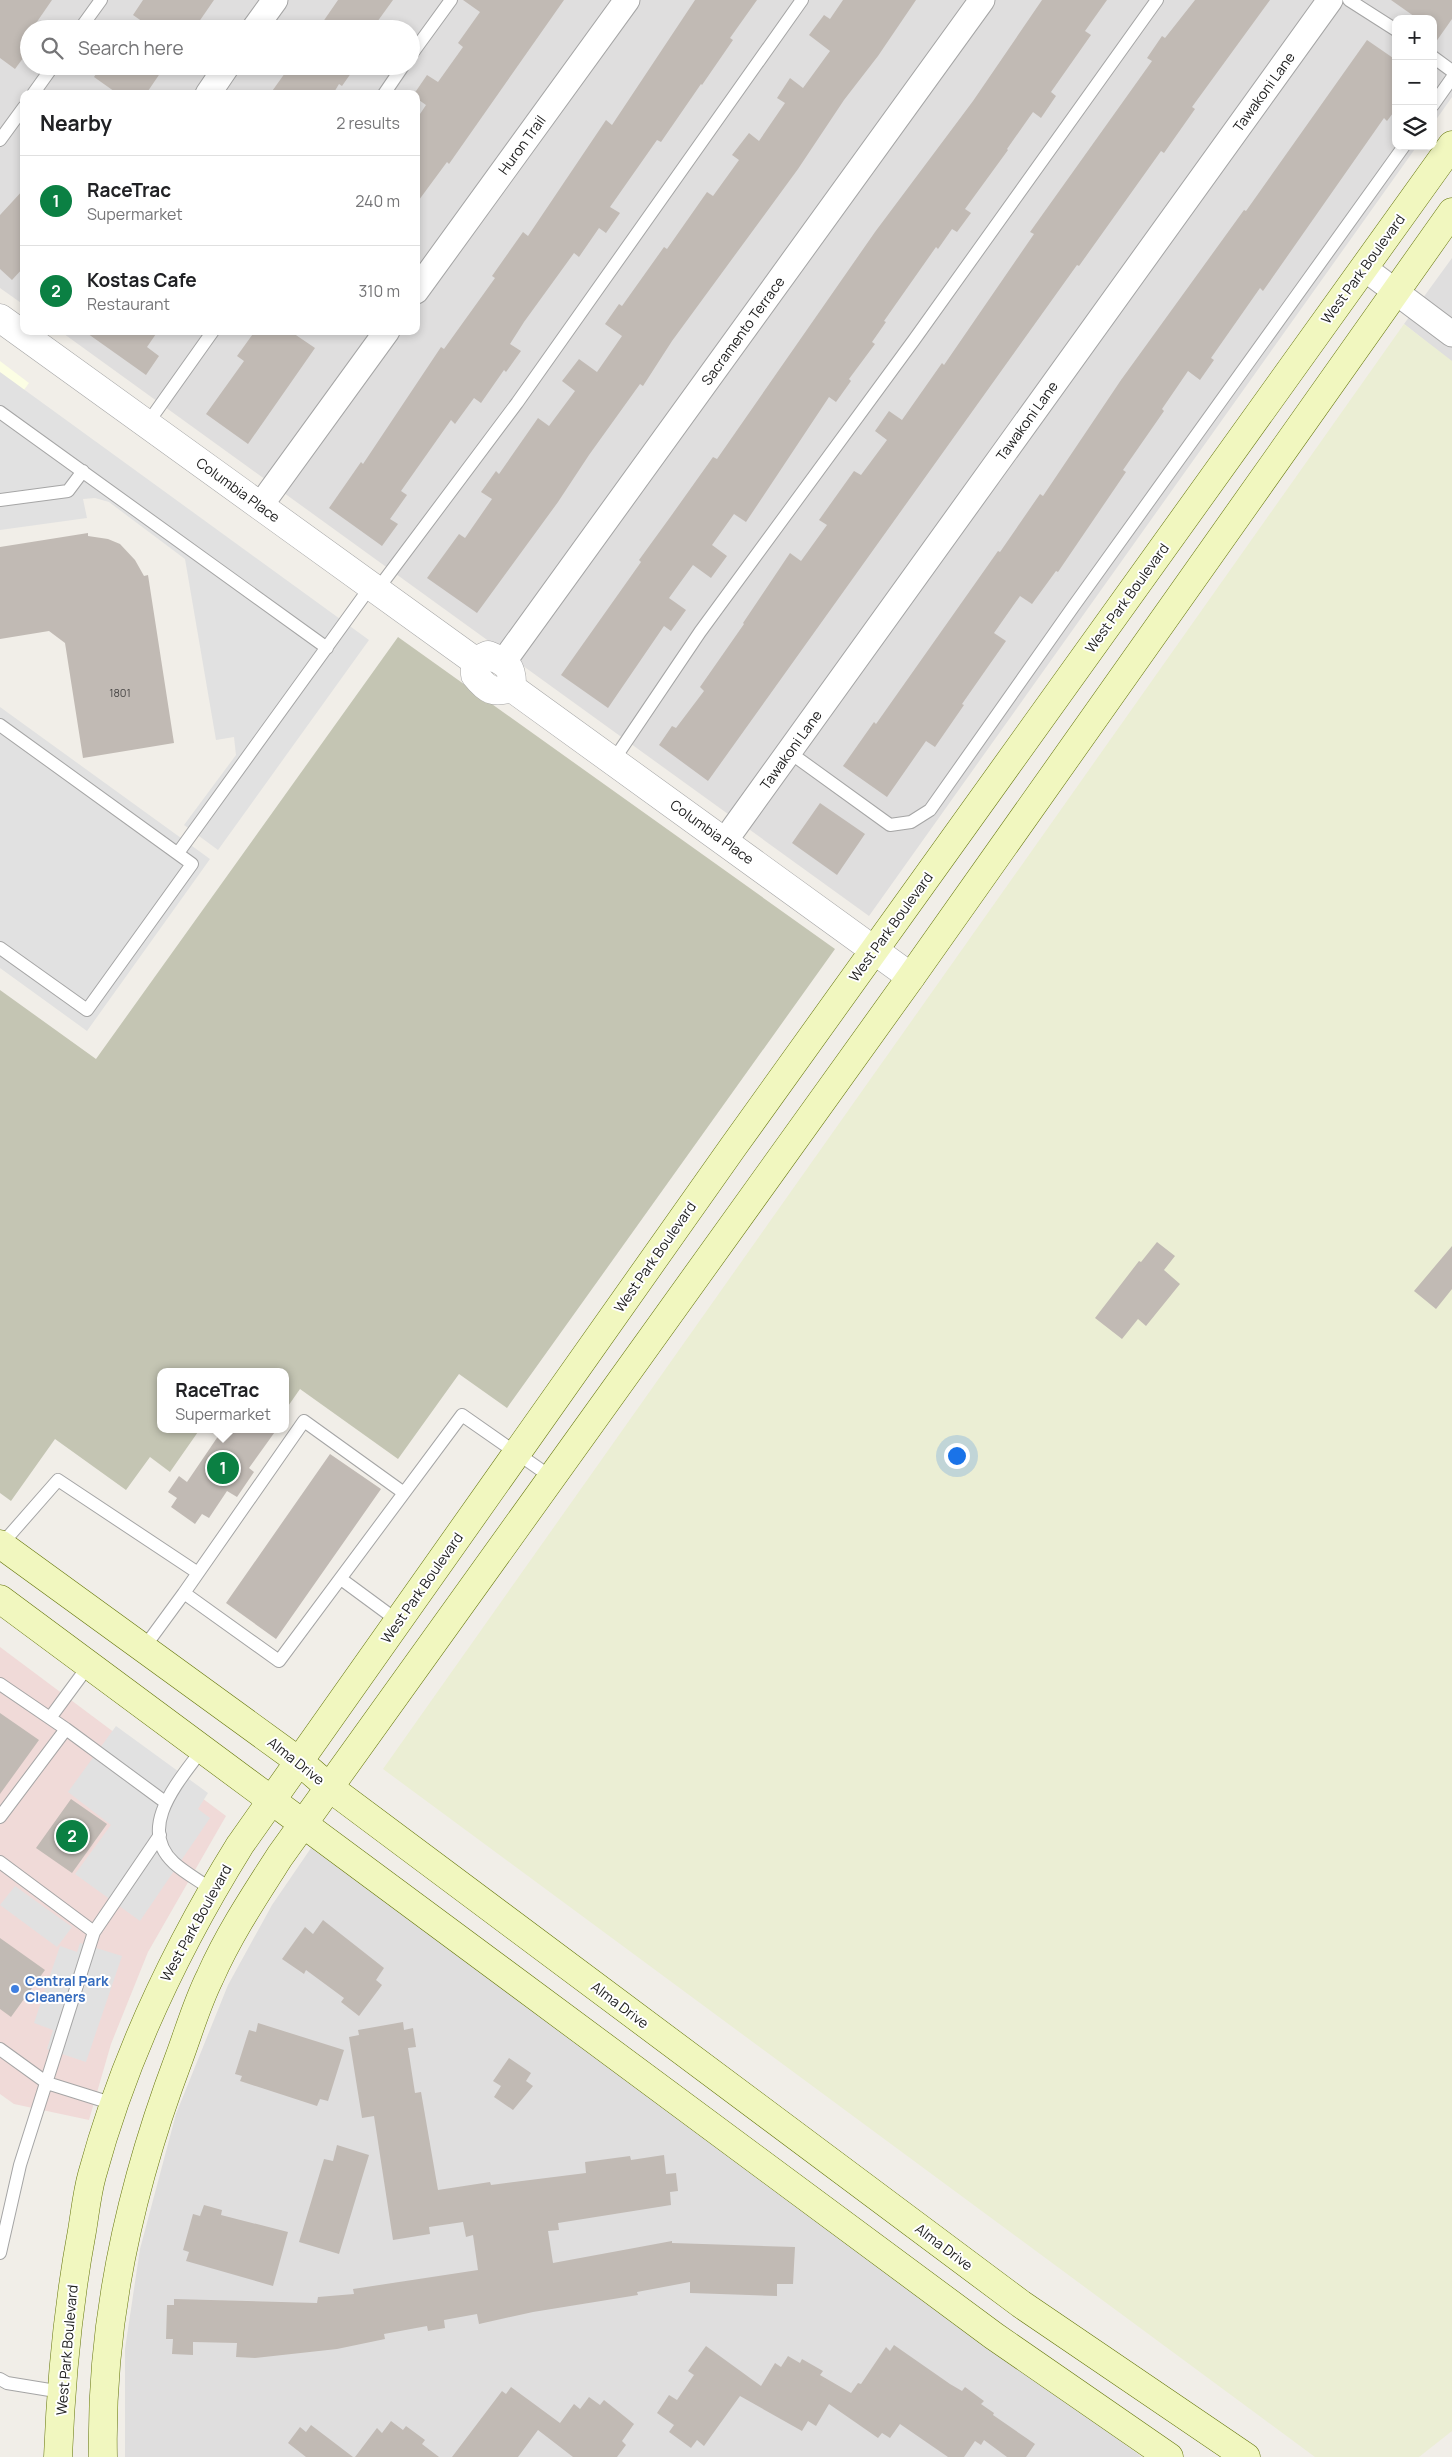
<!DOCTYPE html>
<html lang="en">
<head>
<meta charset="utf-8">
<style>
	body { margin:0; font-family:Manrope,sans-serif; background:#f2f2f2; color:#202124 }
	.controls { position:absolute; right:15px; top:15px; display:grid; overflow:hidden; border-radius:10px; box-shadow:0 2px 8px #0003 }
	.controls button { width:45px; height:45px; display:grid; place-items:center; padding:0; border:0; border-bottom:1px solid #e0e0e0; background:#fff; color:#202124; font:25px sans-serif }
	.you { position:absolute; left:956px; top:1455px; width:18px; height:18px; margin:-12px; border:4px solid #fff; border-radius:50%; background:#1a73e8; box-shadow:0 0 0 8px #1a73e833 }
	.badge { display:grid; place-items:center; width:32px; height:32px; border-radius:50%; background:#0b8043; color:#fff; font-size:16px; font-weight:700 }
	.pin { position:absolute; translate:-50% -50%; border:2px solid #fff; box-shadow:0 1px 5px #0006 }
	.popup { position:absolute; left:157px; top:1368px; width:132px; height:65px; box-sizing:border-box; display:grid; place-content:center; border-radius:10px; background:#fff; filter:drop-shadow(0 1px 4px #0005); font-size:16px; white-space:nowrap; color:#757577 }
	.popup b { font-size:19px; color:#202124 }
	.popup::after { content:''; position:absolute; left:50%; top:100%; margin-left:-10px; border:10px solid transparent; border-top-color:#fff }
	.list { margin:0; padding:0; list-style:none }
	h2 { display:flex; justify-content:space-between; align-items:center; height:65px; margin:0; padding:0 20px; font-size:21px }
	h2 small { font-size:16px; font-weight:400; color:#757577 }
	.list li { display:grid; grid-template-columns:32px 1fr auto; gap:15px; align-items:center; box-sizing:border-box; height:90px; padding:0 20px; border-top:1px solid #e0e0e0 }
	.list b { display:block; font-size:19px; white-space:nowrap }
	.list p { margin:0; font-size:16px; white-space:nowrap; color:#757577 }
	.list em { font-size:16px; font-style:normal; color:#757577 }
	.icon { flex:none; width:28px; height:28px; fill:none; stroke:currentColor; stroke-width:2; stroke-linecap:round; stroke-linejoin:round }
	.map { position:relative; flex:none; width:1452px; height:2457px; overflow:hidden }
	.search { position:absolute; background:#fff; box-shadow:0 2px 8px #0003; left:20px; top:20px; width:400px; height:55px; display:flex; align-items:center; gap:12px; box-sizing:border-box; padding:0 18px; border-radius:28px; color:#757577; font-size:19px }
	.panel { position:absolute; background:#fff; box-shadow:0 2px 8px #0003; left:20px; top:90px; width:400px; height:245px; border-radius:10px }
	.map>svg:first-child { display:block }
	.residential { fill:#dfdede; fill-rule:evenodd }
	.commercial { fill:#f0dad8 }
	.education { fill:#fcfee4 }
	.construction { fill:#c4c5b3 }
	.farmland { fill:#ebeed4 }
	.parking { fill:#e1e1e1 }
	.building { fill:#c1bab4 }
	.lines { fill:none; stroke-linecap:round; stroke-linejoin:round }
	.service-casing { stroke:#a5a5a5; stroke-width:14 }
	.minor-casing { stroke:#a5a5a5; stroke-width:27 }
	.tertiary-casing { stroke:#a5a5a5; stroke-width:29 }
	.secondary-casing { stroke:#64750a; stroke-width:29 }
	.service { stroke:#fff; stroke-width:12 }
	.minor { stroke:#fff; stroke-width:25 }
	.tertiary { stroke:#fff; stroke-width:28 }
	.secondary { stroke:#f1f7bf; stroke-width:28 }
	.shop-dot { fill:#3f7fe0; stroke:#fff; stroke-width:2 }
	.labels { text-anchor:middle; stroke-width:4; stroke-linejoin:round; paint-order:stroke }
	.number-label { font-size:11px; fill:#494746 }
	.street-label { font-size:14px; fill:#212121; stroke:#fff }
	.shop-label { font-size:14px; font-weight:bold; fill:#366cbe; stroke:#fff; text-anchor:start }
</style>
</head>
<body>
<div class="map">
<svg width="1452" height="2457" viewBox="0 0 1452 2457">
	<rect width="100%" height="100%" fill="#f1eee8"/>
	<path class="residential" d="M0 0H1452V97L1433 124V19H1396V146H1417L869 916 60 331H416V94H24V305L0 288ZM29 29H411V66H29Z
		M1452 258V362L1404 324Z
		M311 1848 1142 2457H125V2349L140 2249 176 2114 228 1985 272 1905Z"/>
	<path class="commercial" d="M0 1647 226 1816 148 1952 111 2044 89 2120 14 2104 0 2094Z"/>
	<path class="education" d="M0 361 29 383 0 423Z"/>
	<path class="construction" d="M398 637 835 949 507 1408 459 1374 398 1459 300 1389 286 1409V1372H160V1429H200L170 1472 150 1457 126 1490 55 1439 11 1501 0 1493V990L96 1059Z"/>
	<path class="farmland" d="M1404 324 1452 361V2431L1419 2457H1315L383 1769Z"/>
	<path class="parking" d="M0 372 369 640 218 850 184 825 236 755 234 737 216 740 185 559 109 502 95 498 83 499 87 518 0 530Z
		M0 707 210 859 87 1031 0 968Z
		M116 1726 208 1793 198 1809 210 1818 140 1921 75 1874 111 1825 68 1792Z
		M15 1886 72 1927 57 1947 0 1905Z
		M80 1943 122 1956 86 2062 47 2049 53 2030 34 2023 60 1946 77 1952Z"/>
	<path class="building" d="M0 0H52L32 29H29V33L22 43 29 50 15 69 0 58Z
		M143 0H214L194 29H153L133 15Z
		M338 0H393L372 29H318Z
		M463 0H564L449 164 447 162 416 204V120L426 105 416 98V94H414L427 75 438 82 463 47 458 43 480 12Z
		M695 0H757L730 38 733 40 702 85 701 84 661 142 657 140 610 207 620 213 606 233 599 228 579 257 574 253 524 322 510 344 521 351 506 372 504 370 481 403 474 398 455 424 451 420 401 491 407 495 390 519 398 524 382 546 329 508 361 462 363 464 441 347 444 349 495 278 492 276 523 232 528 236 606 120 612 125Z
		M843 0H916L878 56 844 100 798 169 672 341 643 386 640 384 589 455 558 502 477 613 427 578 459 534 465 538 492 499 481 492 496 471 499 474 538 418 549 426 575 391 562 381 579 359 597 372 622 336 605 324 619 304 622 306 664 247 667 249 707 192 713 196 739 160 732 155 749 133 759 141 785 103 777 98 790 78 803 88 830 51 809 35 824 15 830 19Z
		M1042 0H1107L1085 31 1091 35 1051 92 1056 96 1041 118 1033 112 1007 149 1008 150 965 209 971 213 957 232 952 229 938 249 936 247 884 321 886 322 872 342 875 344 849 379 851 381 836 402 829 397 746 522 734 514 712 545 727 556 711 578 693 565 669 598 686 610 671 631 664 626 608 708 561 675 641 562 639 560 671 516 713 457 717 459 875 232 973 101Z
		M1195 0H1270L1192 107 1195 109 1164 153 1161 151 1079 266 1077 265 708 781 659 745 672 726 676 728 704 691 700 687 744 624 743 623 790 553 801 561 827 525 819 520 854 471 861 475 887 440 875 431 889 411 902 420 942 363 944 365 1034 234 1030 232 1152 61 1147 58 1162 36 1165 38Z
		M1391 0H1452V19L1433 46V19H1418Z
		M1367 40 1396 60V109L1387 121 1384 118 1263 291 1260 288 1211 358 1214 360 1200 380 1188 371 1162 409 1164 411 1123 470 1126 472 1058 572 1056 571 1032 604 1020 596 994 633 1006 641 962 704 964 705 935 747 926 741 887 797 843 766 874 722 876 724 998 551 1000 552 1040 494 1043 496 1121 380 1244 210 1246 211Z
		M101 66H165L146 94H118L94 77Z
		M290 66H356L342 86 339 84 333 94H270Z
		M24 189V267L12 280 0 269V215Z
		M84 331H158L147 347 159 356 146 375Z
		M255 331H290L315 348 248 444 206 414 244 361 237 356Z
		M88 533V536L108 539 120 544 135 560 144 576 148 575 174 743 83 758 65 643 49 631 0 639V547Z
		M820 803 865 834 837 875 792 843Z
		M1157 1242 1175 1256 1164 1270 1180 1284 1146 1326 1138 1319 1122 1339 1095 1318 1139 1261 1141 1262Z
		M1452 1246V1289L1436 1309 1414 1291Z
		M223 1429H277L249 1468 254 1472 237 1497 227 1491 209 1518 202 1514 195 1524 171 1507 177 1498 168 1492 179 1476 187 1482Z
		M330 1454 381 1489 276 1639 226 1603Z
		M0 1713 39 1740 0 1794Z
		M71 1799 107 1824 72 1873 36 1848Z
		M323 1920 384 1968 376 1980 382 1985 359 2016 341 2002 344 1998 306 1970 304 1974 282 1959 305 1927 313 1934Z
		M0 1938 45 1970 11 2017 0 2009Z
		M403 2022 404 2030 413 2028 416 2047 408 2048 415 2093 421 2092 438 2190 490 2182 491 2185 586 2173 585 2162 630 2156 631 2160 664 2155 666 2174 676 2173 678 2191 670 2192 671 2205 558 2223 559 2230 548 2231 553 2263 672 2241V2243L795 2247 793 2284H777V2296L690 2293V2282L637 2292 638 2295 533 2312 479 2324 477 2314 444 2320 445 2328 428 2331 427 2326 384 2334 385 2339 337 2349 255 2358 236 2357 237 2343 193 2342V2355L172 2354 173 2339H166L167 2305H174V2299L317 2303 318 2297 354 2294 353 2289 478 2270 473 2235 466 2237 463 2222 429 2227 430 2234 393 2240 374 2116 362 2118 349 2037 359 2035 358 2030Z
		M258 2023 344 2050 328 2101 320 2099 317 2106 240 2081 242 2076 235 2074 249 2030 256 2032Z
		M509 2058 531 2073 526 2081 533 2086 513 2110 494 2097 501 2086 493 2081Z
		M337 2145 369 2155 339 2254 299 2242 324 2159 333 2161Z
		M204 2205 222 2210 221 2215 288 2232 273 2286 186 2261 189 2252 183 2250 193 2214 200 2216Z
		M894 2345 950 2384 962 2391 965 2387 984 2401 981 2404 994 2413 993 2415 1035 2444 1026 2457H1007L984 2440 981 2445 975 2441 964 2457H948L900 2424 890 2438 882 2433 878 2438 829 2404 816 2426 808 2421 802 2431 740 2396 704 2446 697 2440 691 2448 669 2432 674 2425 657 2413 669 2395 677 2400 694 2375 688 2371 706 2346 761 2386 775 2363 781 2367 788 2356 800 2363 802 2359 823 2371 820 2375 851 2393 858 2383 861 2384 886 2347 890 2351Z
		M511 2387 560 2423 574 2404 580 2409 589 2397 600 2405 604 2400 634 2424 622 2441 626 2445 617 2457H573L538 2430 518 2457H452L502 2391 506 2394Z
		M391 2421 403 2430 406 2426 425 2440 422 2444 439 2457H355L377 2428 382 2433Z
		M311 2425 353 2457H306L288 2443 300 2427 306 2432Z"/>
	<g class="lines">
		<g class="service-casing">
			<path id="service" d="M1349 0 1396 30
				M80 29 101 0
				M411 55 451 0
				M1433 57 1452 71
				M33 94 53 66
				M384 94 403 66
				M1433 105 1452 78
				M0 140 24 107
				M0 412 327 648
				M147 424 213 331
				M0 500 68 491 83 471
				M377 590 517 403 802 0
				M0 725 192 864 87 1010 0 948
				M789 752 890 825 911 822 930 810 1073 607 1404 146
				M613 761 700 632 914 340 1157 0
				M178 853 371 586
				M404 1493 304 1421 184 1593 279 1661 462 1415 551 1477
				M1 1545 58 1480 198 1573
				M341 1579 398 1621
				M143 1649 184 1593
				M0 1684 66 1729 0 1817
				M50 1718 89 1665
				M66 1729 165 1802
				M203 1748C181 1779 135 1827 174 1863 185 1873 200 1881 212 1890
				M0 1862 94 1932 20 2165 0 2253
				M94 1932 160 1835
				M0 2049 47 2083 114 2104
				M0 2379 7 2383 62 2392"/>
		</g>
		<g class="minor-casing">
			<path id="minor" d="M254 29 275 0
				M208 94 227 66
				M1364 268 1452 334
				M416 291 627 0
				M260 506 387 331
				M504 661 982 0
				M724 842 1330 0"/>
		</g>
		<g class="tertiary-casing">
			<path id="tertiary" d="M0 318 475 661
				M475 661 488 655C508 663 513 667 512 688
				M475 661V675C487 690 493 694 512 688
				M512 688 911 977"/>
		</g>
		<g class="secondary-casing">
			<path id="secondary" d="M0 1544 300 1762 330 1788 1021 2304 1246 2457
				M0 1599 994 2336 1169 2457
				M58 2457C61 2381 68 2306 82 2231 85 2213 87 2193 92 2175 124 2057 176 1948 240 1845L733 1147 1452 145
				M103 2457C100 2320 131 2185 179 2058 189 2031 197 2003 210 1977 229 1934 255 1895 280 1856L911 977 1452 212"/>
		</g>
		<use href="#service" class="service"/>
		<use href="#minor" class="minor"/>
		<use href="#tertiary" class="tertiary"/>
		<use href="#secondary" class="secondary"/>
	</g>
	<circle class="shop-dot" cx="15" cy="1989" r="5"/>
	<g class="labels">
		<g class="number-label">
			<text x="120" y="697">1801</text>
		</g>
		<g class="street-label">
			<text transform="translate(1264 92) rotate(-54)" y="5">Tawakoni Lane</text>
			<text transform="translate(522 145) rotate(-54)" y="5">Huron Trail</text>
			<text transform="translate(1363 269) rotate(-54)" y="5">West Park Boulevard</text>
			<text transform="translate(743 331) rotate(-54)" y="5">Sacramento Terrace</text>
			<text transform="translate(1027 421) rotate(-54)" y="5">Tawakoni Lane</text>
			<text transform="translate(238 490) rotate(36)" y="5">Columbia Place</text>
			<text transform="translate(1127 598) rotate(-54)" y="5">West Park Boulevard</text>
			<text transform="translate(791 750) rotate(-54)" y="5">Tawakoni Lane</text>
			<text transform="translate(712 832) rotate(36)" y="5">Columbia Place</text>
			<text transform="translate(891 927) rotate(-54)" y="5">West Park Boulevard</text>
			<text transform="translate(655 1257) rotate(-55)" y="5">West Park Boulevard</text>
			<text transform="translate(422 1588) rotate(-55)" y="5">West Park Boulevard</text>
			<text transform="translate(296 1761) rotate(38)" y="5">Alma Drive</text>
			<text transform="translate(196 1923) rotate(-61)" y="5">West Park Boulevard</text>
			<text transform="translate(620 2005) rotate(37)" y="5">Alma Drive</text>
			<text transform="translate(944 2247) rotate(37)" y="5">Alma Drive</text>
			<text transform="translate(67 2350) rotate(-85)" y="5">West Park Boulevard</text>
		</g>
		<g class="shop-label">
			<text x="25" y="1986">Central Park<tspan x="25" dy="16">Cleaners</tspan></text>
		</g>
	</g>
</svg>
<div class="controls">
<button>+</button>
<button>−</button>
<button><svg class="icon" aria-label="layers" viewBox="0 0 24 24"><path d="M12 4l9 5-9 5-9-5zM3 14l9 5 9-5"/></svg></button>
</div>
<div class="you"></div>
<div class="pin badge" style="left:223px;top:1468px">1</div>
<div class="popup"><b>RaceTrac</b>Supermarket</div>
<div class="pin badge" style="left:72px;top:1836px">2</div>
<div class="search"><svg class="icon" aria-label="search" viewBox="0 0 24 24"><circle cx="10" cy="10" r="6"/><path d="M15 15l6 6"/></svg>Search here</div>
<section class="panel">
<h2>Nearby<small>2 results</small></h2>
<ul class="list">
<li><span class="badge">1</span><div><b>RaceTrac</b><p>Supermarket</p></div><em>240 m</em></li>
<li><span class="badge">2</span><div><b>Kostas Cafe</b><p>Restaurant</p></div><em>310 m</em></li>
</ul>
</section>
</div>
</body>
</html>
